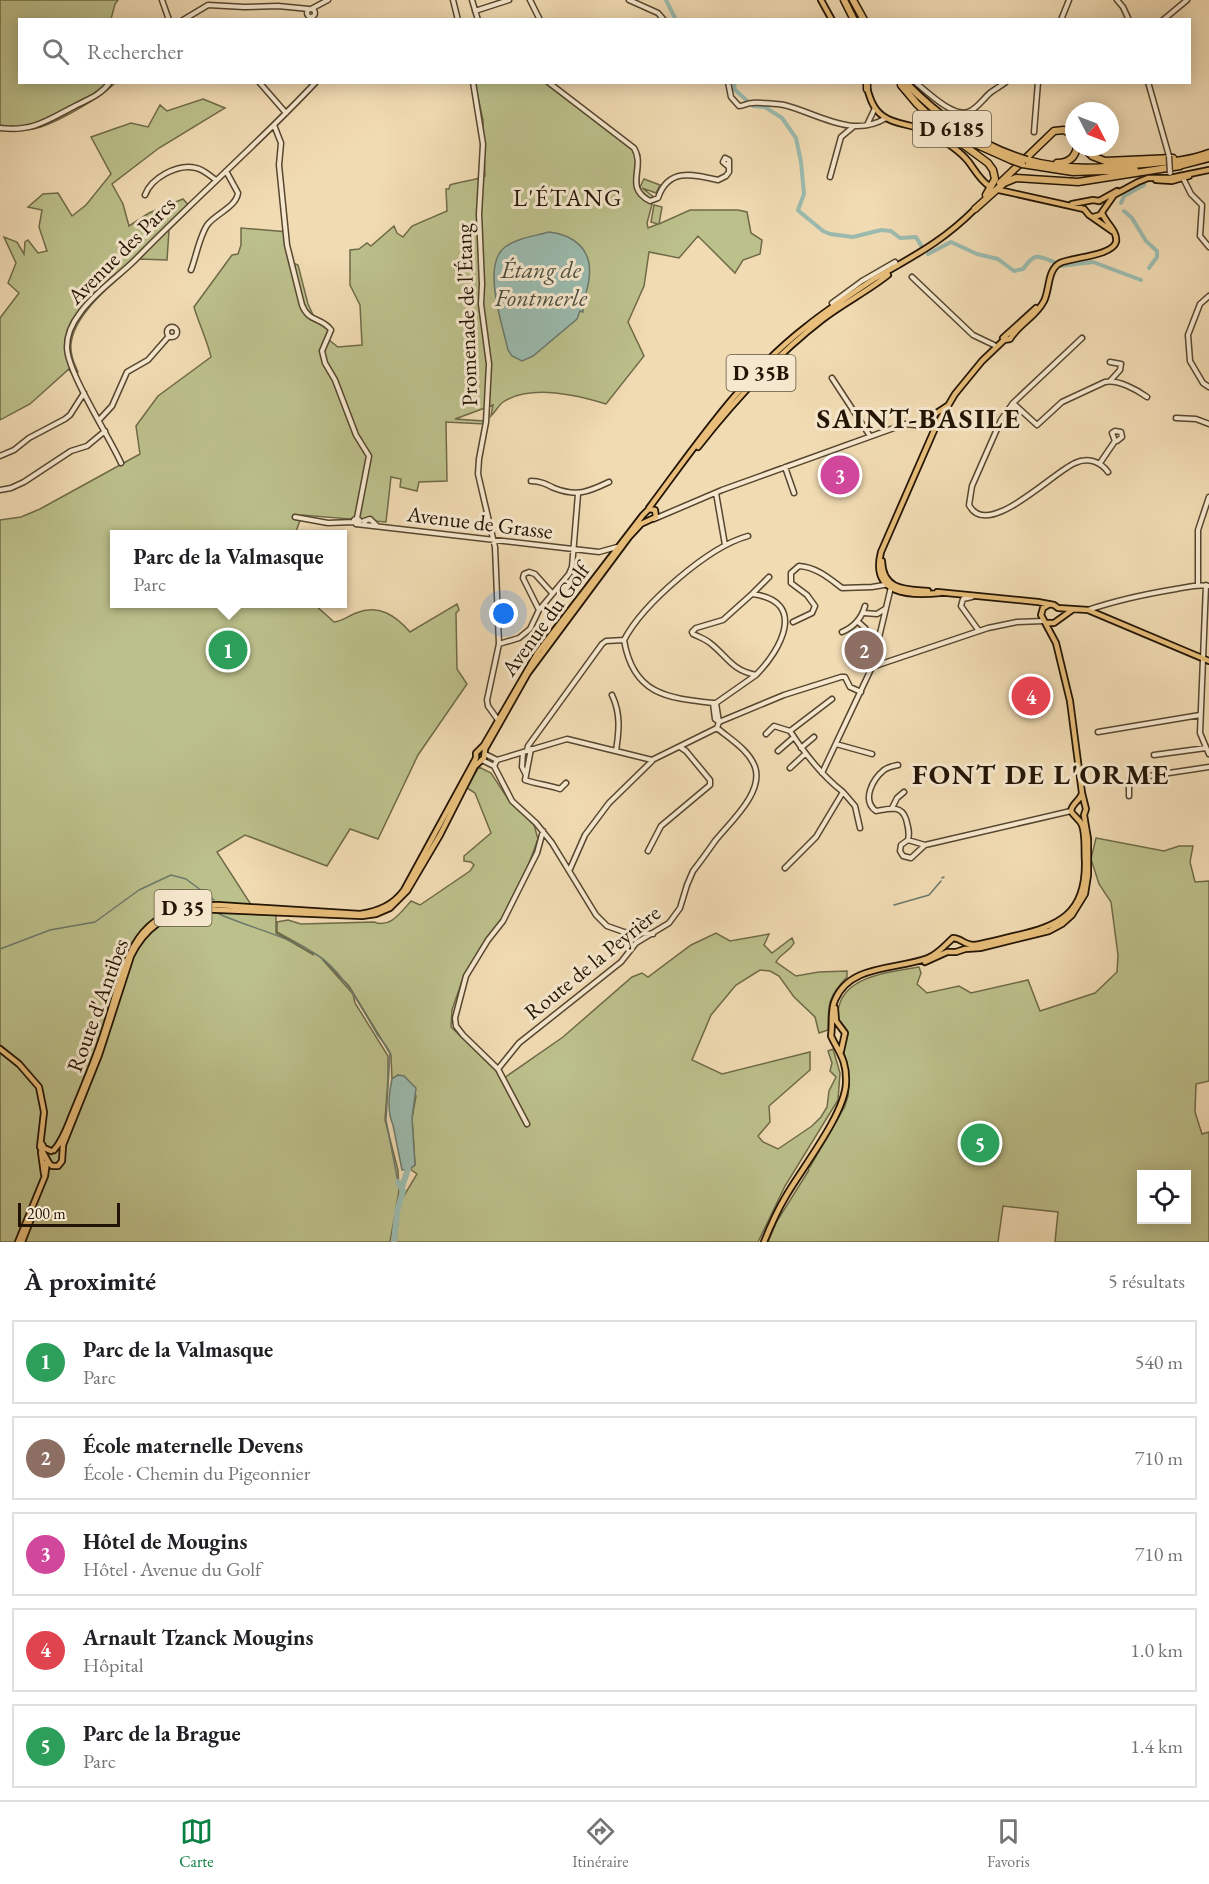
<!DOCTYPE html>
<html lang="fr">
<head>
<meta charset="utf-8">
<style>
	body { margin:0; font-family:"EB Garamond",serif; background:#f2f2f2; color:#202124 }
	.controls { position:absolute; right:18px; bottom:18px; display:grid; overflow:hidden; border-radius:0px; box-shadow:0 3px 15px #0003 }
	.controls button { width:54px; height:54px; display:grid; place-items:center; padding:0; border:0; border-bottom:2px solid #e0e0e0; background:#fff; color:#202124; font:30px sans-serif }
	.compass { position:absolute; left:1065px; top:102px; width:54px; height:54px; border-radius:50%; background:#fff; box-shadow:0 3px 15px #0003; rotate:132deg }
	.scale { position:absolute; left:18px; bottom:15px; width:102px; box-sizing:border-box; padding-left:6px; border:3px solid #221404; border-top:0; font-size:16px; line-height:21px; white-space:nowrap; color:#221404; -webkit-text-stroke:4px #f6e8ce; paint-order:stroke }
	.you { position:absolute; left:504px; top:614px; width:21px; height:21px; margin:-15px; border:4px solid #fff; border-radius:50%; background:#1a73e8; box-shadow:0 0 0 9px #1a73e833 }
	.badge { display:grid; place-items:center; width:39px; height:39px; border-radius:50%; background:#0b8043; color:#fff; font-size:20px; font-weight:700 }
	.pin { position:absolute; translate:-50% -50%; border:3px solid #fff; box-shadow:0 2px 6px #0006 }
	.popup { position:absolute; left:110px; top:530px; width:237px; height:78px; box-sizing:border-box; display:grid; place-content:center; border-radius:0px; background:#fff; filter:drop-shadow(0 2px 4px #0005); font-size:20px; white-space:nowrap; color:#757577 }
	.popup b { font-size:22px; color:#202124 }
	.popup::after { content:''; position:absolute; left:50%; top:100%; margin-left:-12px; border:12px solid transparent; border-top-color:#fff }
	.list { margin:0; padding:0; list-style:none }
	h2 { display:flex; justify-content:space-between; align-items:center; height:78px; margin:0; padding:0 24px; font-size:26px }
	h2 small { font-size:20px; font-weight:400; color:#757577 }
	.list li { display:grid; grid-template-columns:39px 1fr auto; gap:18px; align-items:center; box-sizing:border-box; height:84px; margin:0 12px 12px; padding:0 12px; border:2px solid #e0e0e0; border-radius:0px }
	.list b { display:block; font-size:22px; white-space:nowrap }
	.list p { margin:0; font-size:20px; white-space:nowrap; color:#757577 }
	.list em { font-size:20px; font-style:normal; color:#757577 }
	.icon { flex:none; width:33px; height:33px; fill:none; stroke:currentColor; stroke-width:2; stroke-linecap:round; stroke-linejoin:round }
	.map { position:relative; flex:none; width:1209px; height:1242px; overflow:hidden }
	.search { position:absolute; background:#fff; box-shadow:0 3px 15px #0003; left:18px; right:18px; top:18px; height:66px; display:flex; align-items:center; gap:15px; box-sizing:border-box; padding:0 21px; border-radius:0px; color:#757577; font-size:22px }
	.sheet { height:558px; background:#fff }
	nav { display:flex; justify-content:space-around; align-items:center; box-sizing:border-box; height:84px; border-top:2px solid #e0e0e0; background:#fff; font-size:16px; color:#757577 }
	nav a { display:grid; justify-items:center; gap:3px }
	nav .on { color:#0b8043 }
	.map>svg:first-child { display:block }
	.green { fill:#bcc08b; stroke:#6f6a48; stroke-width:1.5; fill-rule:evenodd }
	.water { fill:#9bbbaf; stroke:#6b786b; stroke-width:1.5 }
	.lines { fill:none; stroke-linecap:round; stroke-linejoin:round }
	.stream { stroke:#6b786b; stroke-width:1.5 }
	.canal { stroke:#9bbbaf; stroke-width:4 }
	.river { stroke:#9bbbaf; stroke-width:6 }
	.minor-casing { stroke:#564630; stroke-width:7 }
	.major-casing { stroke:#221404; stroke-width:8 }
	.highway-casing { stroke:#221404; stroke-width:9 }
	.minor { stroke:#f6e8ce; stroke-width:4 }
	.major { stroke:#e8be7a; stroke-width:4.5 }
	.highway { stroke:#e8be7a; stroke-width:6 }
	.minor-bridge-casing { stroke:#564630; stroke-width:7; stroke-linecap:butt }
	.highway-bridge-casing { stroke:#221404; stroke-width:9; stroke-linecap:butt }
	.minor-bridge { stroke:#f6e8ce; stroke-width:4 }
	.highway-bridge { stroke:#e8be7a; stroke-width:6 }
	.labels { text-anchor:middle; stroke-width:6; stroke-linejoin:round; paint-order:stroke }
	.shield { fill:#f6e8ce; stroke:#625441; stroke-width:1.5 }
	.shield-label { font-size:21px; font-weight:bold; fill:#221404 }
	.street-label { font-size:22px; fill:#221404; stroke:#f6e8ce }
	.neighbourhood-label { font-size:24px; letter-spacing:1.5px; fill:#221404; stroke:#f6e8ce }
	.water-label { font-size:24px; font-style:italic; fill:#4c4e40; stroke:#f6e8ce }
	.district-label { font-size:28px; font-weight:bold; letter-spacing:1.5px; fill:#221404; stroke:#f6e8ce }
</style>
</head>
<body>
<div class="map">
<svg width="1209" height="1242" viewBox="0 0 1209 1242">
	<rect width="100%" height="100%" fill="#f1dbb3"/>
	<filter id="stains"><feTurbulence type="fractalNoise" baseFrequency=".00333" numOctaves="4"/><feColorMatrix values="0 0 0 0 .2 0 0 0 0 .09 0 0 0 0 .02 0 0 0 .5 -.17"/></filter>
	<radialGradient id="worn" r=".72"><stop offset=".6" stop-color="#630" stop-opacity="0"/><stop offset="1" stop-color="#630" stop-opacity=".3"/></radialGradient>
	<path class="green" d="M0 0H118L115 4 111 19 20 20V82L115 83C100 98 54 125 33 129 22 131 11 131 0 130Z
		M475 83H545L640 155 639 187H640L644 179 660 185 656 193 642 188 654 197 647 223 648 228 658 224 651 222 654 205 662 207 659 224 690 210H738L747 212 751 233 762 240 760 254 743 260 735 273 698 236 679 258 649 252 644 286 628 322 644 356 606 404C577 395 530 384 503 402 499 405 495 412 491 416L493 405 455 419 484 421V424L446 422 447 481 419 482 417 491 400 487 401 479 391 477 386 522 302 515 295 534H114V604H314L334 622C343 621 348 616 356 613 379 604 395 615 410 632L457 604 459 610 456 613 457 669 467 684 418 755 378 839 350 829 327 866 245 835 217 852 257 914 276 915V933L314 955 306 948 277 932V922L288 920 301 924 374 922C390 929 401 912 411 901L420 905 470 871 474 865 471 862 464 861V856L491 833 475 793 467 788 479 767 491 773 510 802 534 825 538 839 525 874 503 920 482 946 463 978 452 1010 451 1027 504 1078 563 1037 632 977 642 973 648 977 691 945 716 933 730 941 769 934 764 945 772 953 792 938 794 943C790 951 780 954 776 962L796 976 819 972 847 971V977C828 997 828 1003 828 1030L819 1033 815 1017 794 997 779 976 770 971 760 970 736 985 711 1015 692 1060 722 1074 810 1052V1070L769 1106 770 1122 758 1136 763 1142 778 1149 812 1126 821 1117 827 1107 829 1091 836 1077 830 1071 832 1063 828 1051 833 1049 840 1073 838 1100 785 1186 758 1242H396L399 1204 417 1174 410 1169 415 1165 412 1118 416 1096 398 1075 392 1079 391 1055 349 986 322 959 353 994 355 1003 388 1056V1079L385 1120 398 1170 399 1191 390 1242H0V520L21 517 40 509 140 454 136 426 158 396 211 357C207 340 199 324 194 307L232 255 238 254 241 245V228L288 232 287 238 293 263 298 265 308 304 314 317 331 326 332 333 329 340 338 347 362 345 360 305 350 285V250L359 249 367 243 371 246 394 226 397 233 403 237 412 226 447 211 446 189H449L450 185C462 181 473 181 485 176L483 120Z
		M203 99 225 108 159 148 112 184 123 204 129 226 149 213 183 199 191 208 169 230 167 260 138 259C117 281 74 312 71 344 70 354 74 363 78 372L73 375 69 369 30 404 0 420V318L19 293 8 283 16 263 4 237 17 242 24 254 25 242 28 240 38 253 47 251 39 227 42 210 28 207 43 194 58 193 72 216 86 205 111 174 91 137 131 123 148 127 160 105 167 111Z
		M1096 838 1164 851 1179 846H1193L1190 862 1195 882 1209 881V1081L1196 1084 1195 1112 1202 1134 1209 1132V1242H1055L1058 1212 1003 1206 998 1242H768L777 1221 809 1170 807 1167H810L845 1106 848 1096 849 1081 843 1046 846 1037C843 1032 838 1026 837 1020 836 1016 837 1011 839 1006 847 975 892 972 919 967L921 973 917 984 927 993 959 986 971 993 1028 980 1040 1011 1095 993 1117 972 1118 955 1111 902 1099 884 1091 859ZM1142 1174H1186V1220H1142Z"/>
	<path class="water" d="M549 232C576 235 593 251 589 279 588 291 582 300 583 312L580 311 577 319 533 356 522 361 512 356 508 350C503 326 481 265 505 247 517 238 535 236 549 232Z
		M398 1075 404 1076 416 1088 412 1118 415 1165 410 1169 402 1170 393 1125C387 1112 389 1093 392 1079Z"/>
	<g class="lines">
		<path class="stream" d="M942 878 944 877
			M894 905 929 895 941 881
			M219 914C251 928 284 935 314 953 342 969 361 1007 377 1034 381 1040 387 1045 390 1053L386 1120 398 1182
			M0 949 50 930 95 922 139 890 171 875 186 879 214 900"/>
		<path class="canal" d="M666 0 676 20
			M735 82 734 89 753 106 765 107 782 118 796 138 801 162 804 194 798 210 800 212 823 231 830 234 853 237 881 230 891 231 900 238 916 237 922 247
			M1121 203 1124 196 1144 185
			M1124 211 1132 218 1146 241 1157 251V257L1149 268
			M928 254 951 242 977 254 998 259 1014 271 1023 269C1035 253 1036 255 1054 262
			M1060 266 1093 262 1141 280"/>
		<path class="river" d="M402 1187 408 1169
			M394 1242 397 1212 403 1191 398 1182"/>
		<g class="minor-casing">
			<path id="minor" d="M162 0 169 20
				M453 0 458 20
				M472 0 478 20
				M530 0 540 20
				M629 0 658 13 664 20
				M1117 0 1123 7 1129 20
				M307 13a4 4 0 1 1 8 0a4 4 0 1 1-8 0Z
				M311 9 328 0
				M475 11 509 0
				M183 20 208 5 244 7 278 6 309 9
				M1061 20 1069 0
				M1163 20 1187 0
				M259 82 286 113
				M473 82 483 144 479 214 482 284 481 304 489 364 486 422 479 459 478 474 495 547 499 644 487 700 488 706 498 720
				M548 82 634 148C646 168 623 187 650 201L658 198C668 168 692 174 718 180L726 176 729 172V160L725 158 723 162 729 167
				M728 82 731 97 739 106C744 106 747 103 752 103 756 102 779 104 784 105 817 113 852 139 886 118
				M915 82C927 92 953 117 968 112 977 109 983 99 990 93 995 89 1001 86 1006 82
				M1148 82 1169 156
				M274 125 281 143 279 165 287 245 302 305C309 323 322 317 331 330L322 351 325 363 335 380 356 435 369 456 357 518
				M867 125 875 108
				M0 128C33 132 48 120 75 106 89 99 101 95 110 82
				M1034 132 1038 82
				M830 177 841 137 853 127
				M1183 178 1191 194 1202 205 1200 236 1209 247
				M145 195C151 178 178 163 196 168 203 169 210 176 216 180
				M191 270C196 257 200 234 208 224 217 213 236 207 238 193L226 171
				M912 277 973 335 994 345
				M1209 296 1200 304 1188 335 1190 361 1203 383 1209 387
				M832 303 862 281 895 262 897 266
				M167 332a5 5 0 1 1 10 0a5 5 0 1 1-10 0Z
				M1082 338 1013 403 1001 420 972 486 969 505C987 541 1053 472 1075 463 1087 457 1100 461 1108 472
				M1110 362 1121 364 1120 370 1110 381
				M832 378 870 436
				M1013 403 1037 425 1062 402 1105 382C1118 379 1137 390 1147 397
				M1176 418 1196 419 1209 424
				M99 420 112 406 127 372 148 360 169 336
				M0 456 14 450 29 438 65 419 70 415 84 393
				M121 463C109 436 67 372 67 347 67 335 73 322 80 313 95 292 118 277 136 259 194 199 258 144 316 82
				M1100 463 1115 441H1117L1122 437 1121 432 1115 431 1112 433 1115 441
				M785 467 794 493
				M531 481C540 481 546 484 554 488 577 497 588 492 609 482
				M0 490 11 488 24 482 71 451 87 446 105 431
				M716 493 725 545
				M295 517 328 523 354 522
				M357 518 360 521 356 524 354 520Z
				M654 519 722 490 905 424 925 426
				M356 524 599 552 617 547
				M365 524 364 521 370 519 377 526
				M1198 585V530L1209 497
				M1206 585 1200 733 1209 754
				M753 593 769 577
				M972 597 963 599 961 606 979 631
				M539 610 523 578 524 574 529 572 535 574 552 593
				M1088 610C1117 600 1146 594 1176 589 1188 587 1197 584 1209 586
				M864 613 877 614 885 609
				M857 621 865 628
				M793 622 812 613 815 606 807 595 791 583V573L799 566C816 567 829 578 842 588L872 587 890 584
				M842 632C854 627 862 617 865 606
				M499 644 519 638 530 629 539 610 569 574 572 567 578 494
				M872 667 988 628 1017 622 1044 621
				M612 695C621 714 619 731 616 751
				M713 703C666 698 633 694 624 640 643 604 708 547 748 536
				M713 703H716L719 722 715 719Z
				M716 703 756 675C731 670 728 657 710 643 705 639 699 637 693 634L692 632 696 628 723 620 752 594C808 601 781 650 756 675
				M1098 732 1200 715
				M766 734 774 726 790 731
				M836 744 872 754
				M801 748 814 737
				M527 751 528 746 602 644 606 641 624 640
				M778 751 794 737
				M523 752 522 767 526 775 531 749
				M1154 755 1206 748
				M482 760 494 766 497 760 485 754
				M497 760 567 739 652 760 717 728 719 722 784 695 841 677H845L850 687 861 692
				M898 765C893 766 888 767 884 770 873 779 861 800 876 811 888 809 901 804 906 819 908 827 910 832 908 840
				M494 766 512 801 536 823 552 843 596 915 607 926 624 932 653 934
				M790 768 805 754
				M822 773 872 667 891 587
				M526 775 525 780C536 784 549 785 560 789L566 783
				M843 792 855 806 860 828
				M1129 796V779L1209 767
				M892 808 897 798 904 792
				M925 845 908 840 901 845 900 851 903 856 911 858 925 845 1071 811
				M648 851 661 826 710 785V780L686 751 680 747
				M785 868 816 837 843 792C821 775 805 754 790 731L832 699
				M570 869 585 835 609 803 652 761
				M498 1069 519 1043 621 962 636 943 669 923 680 908 687 885 693 871C701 861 708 851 715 841 729 823 764 793 755 767 749 750 730 739 717 728
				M527 1124 498 1069 463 1035 456 1026 455 1018 466 976 488 940 503 921 537 853 543 831"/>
		</g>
		<g class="major-casing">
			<path id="major" d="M821 0 832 20
				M867 88C870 98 873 109 883 116 896 126 916 124 931 133 943 140 959 150 968 161 975 170 979 179 989 186
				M1156 180 1172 181 1189 176
				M999 190 1084 209 1089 215 1112 231
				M1099 201 1117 191
				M1072 204 1093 200 1099 201
				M1093 217 1100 215 1114 195 1138 182 1148 178H1170L1209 170
				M1003 338 1036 308
				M936 426 927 427 924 425V419L929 415 935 414 947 406
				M698 447C735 400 775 356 823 319 844 303 868 291 888 275
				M649 508C697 444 742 376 807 326 828 309 851 294 874 279 913 256 941 243 975 209
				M882 561C883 591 906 589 928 591
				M937 592 1038 602 1054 605 1058 608 1088 610 1209 661
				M940 593C910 596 870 595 881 552L936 426 955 394 982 361 1004 340 1010 339C1019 324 1036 317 1044 301 1050 289 1047 270 1060 263 1073 257 1112 256 1116 242 1118 231 1105 222 1102 213
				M1046 623H1054L1072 610
				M925 962 947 952H956L965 949 980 948 1049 931 1062 924 1072 915 1085 894 1088 875V839L1084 815 1086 809 1082 793 1070 701 1056 643 1041 615 1043 608 1048 605
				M835 1008 836 1021 845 1033 841 1051
				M0 1049 19 1064 39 1087 44 1112 40 1147 49 1163 52 1166H58L62 1161 63 1145 99 1055 131 956C144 929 166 913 196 909L362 916 376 914 390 908 407 891 440 835 475 766 484 758 485 749 528 673 629 537 641 524 656 517 655 510 649 509 643 515 538 652 484 745 476 753V758L404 890C393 905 379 911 360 914L218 905C130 904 127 961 105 1029 97 1056 85 1083 74 1110 68 1124 64 1139 54 1150
				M42 1144 44 1148 51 1151
				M41 1152 44 1174
				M18 1242 45 1176 47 1161
				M22 1242 31 1219
				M764 1242C770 1227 777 1211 786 1196 802 1168 845 1114 846 1083 847 1060 839 1053 831 1036 833 1024 830 1011 835 1000 850 964 897 970 928 958 939 953 944 946 953 938 961 938 964 945 974 945 987 943 1001 939 1014 936 1059 926 1086 914 1085 862 1084 850 1086 836 1082 825 1079 818 1074 817 1071 811 1072 803 1080 801 1082 793"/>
		</g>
		<g class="highway-casing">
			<path id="highway" d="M844 0 854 20
				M853 0 864 20
				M867 82V89
				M905 82C937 115 972 141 1015 156
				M901 85 917 104 946 132 988 163 993 170 995 179 986 195
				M932 114 975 144 1011 160
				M1083 147 1092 156 1105 161 1173 158
				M1027 160C1066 171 1104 168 1144 164 1166 162 1188 161 1209 153
				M1057 163C1068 163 1075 158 1077 147
				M1022 164 1073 172 1135 170
				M1178 166 1209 158
				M1000 183 1054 131 1064 130 1074 136
				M975 209 1004 183 1016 178 1078 182 1180 166"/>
		</g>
		<use href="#minor" class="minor"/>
		<use href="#major" class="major"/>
		<use href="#highway" class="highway"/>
		<g class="minor-bridge-casing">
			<path id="minor-bridge" d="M1169 156 1170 173"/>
		</g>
		<g class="highway-bridge-casing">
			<path id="highway-bridge" d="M1015 156 1027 160
				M1011 160 1022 164"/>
		</g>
		<use href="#minor-bridge" class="minor-bridge"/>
		<use href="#highway-bridge" class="highway-bridge"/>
	</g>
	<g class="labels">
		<g class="shield">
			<rect x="913" y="111" width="78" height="36" rx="4.5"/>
			<rect x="726.5" y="355" width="69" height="36" rx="4.5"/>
			<rect x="154.5" y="890" width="57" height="36" rx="4.5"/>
		</g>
		<g class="shield-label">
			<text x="952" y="136">D 6185</text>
			<text x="761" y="380">D 35B</text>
			<text x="183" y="915">D 35</text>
		</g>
		<g class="street-label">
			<text transform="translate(121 250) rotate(-45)" y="8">Avenue des Parcs</text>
			<text transform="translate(466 315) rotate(-92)" y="8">Promenade de l'Étang</text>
			<text transform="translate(480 522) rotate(7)" y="8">Avenue de Grasse</text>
			<text transform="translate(545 619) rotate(-54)" y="8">Avenue du Golf</text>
			<text transform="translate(592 962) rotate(-39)" y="8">Route de la Peyrière</text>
			<text transform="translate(97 1005) rotate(-70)" y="8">Route d'Antibes</text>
		</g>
		<g class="neighbourhood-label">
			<text x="568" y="206">L'ÉTANG</text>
		</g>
		<g class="water-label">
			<text x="541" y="278">Étang de<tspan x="541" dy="28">Fontmerle</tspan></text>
		</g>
		<g class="district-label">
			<text x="919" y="428">SAINT-BASILE</text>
			<text x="1041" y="784">FONT DE L'ORME</text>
		</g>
	</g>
	<rect width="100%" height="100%" filter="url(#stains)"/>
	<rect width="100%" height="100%" fill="url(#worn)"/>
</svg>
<div class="controls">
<button><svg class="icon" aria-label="locate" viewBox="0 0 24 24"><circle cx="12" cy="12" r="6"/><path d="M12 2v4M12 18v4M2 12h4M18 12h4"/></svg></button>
</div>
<svg class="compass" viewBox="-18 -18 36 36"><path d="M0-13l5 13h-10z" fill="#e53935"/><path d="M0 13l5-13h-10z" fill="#757577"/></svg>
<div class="scale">200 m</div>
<div class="you"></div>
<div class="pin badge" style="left:228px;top:650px;background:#2e9e5b">1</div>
<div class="popup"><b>Parc de la Valmasque</b>Parc</div>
<div class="pin badge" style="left:864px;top:650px;background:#8d6e63">2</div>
<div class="pin badge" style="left:840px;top:475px;background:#d1479c">3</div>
<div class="pin badge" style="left:1031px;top:696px;background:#e0444e">4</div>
<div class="pin badge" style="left:980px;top:1143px;background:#2e9e5b">5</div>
<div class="search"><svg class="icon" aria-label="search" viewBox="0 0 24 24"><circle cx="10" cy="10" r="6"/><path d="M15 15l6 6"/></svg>Rechercher</div>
</div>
<section class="sheet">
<h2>À proximité<small>5 résultats</small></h2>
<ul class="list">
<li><span class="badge" style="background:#2e9e5b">1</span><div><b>Parc de la Valmasque</b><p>Parc</p></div><em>540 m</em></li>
<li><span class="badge" style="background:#8d6e63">2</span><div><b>École maternelle Devens</b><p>École · Chemin du Pigeonnier</p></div><em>710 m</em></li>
<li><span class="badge" style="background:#d1479c">3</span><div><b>Hôtel de Mougins</b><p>Hôtel · Avenue du Golf</p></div><em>710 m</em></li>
<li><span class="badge" style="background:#e0444e">4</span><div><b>Arnault Tzanck Mougins</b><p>Hôpital</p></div><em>1.0 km</em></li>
<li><span class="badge" style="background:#2e9e5b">5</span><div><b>Parc de la Brague</b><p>Parc</p></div><em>1.4 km</em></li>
</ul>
</section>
<nav>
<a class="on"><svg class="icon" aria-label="map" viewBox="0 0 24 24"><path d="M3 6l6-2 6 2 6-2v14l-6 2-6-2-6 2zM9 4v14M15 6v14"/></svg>Carte</a>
<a><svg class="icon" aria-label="directions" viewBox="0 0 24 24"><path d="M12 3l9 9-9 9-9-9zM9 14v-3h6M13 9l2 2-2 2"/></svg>Itinéraire</a>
<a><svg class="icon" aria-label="saved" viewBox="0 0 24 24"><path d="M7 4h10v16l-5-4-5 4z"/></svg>Favoris</a>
</nav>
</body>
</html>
